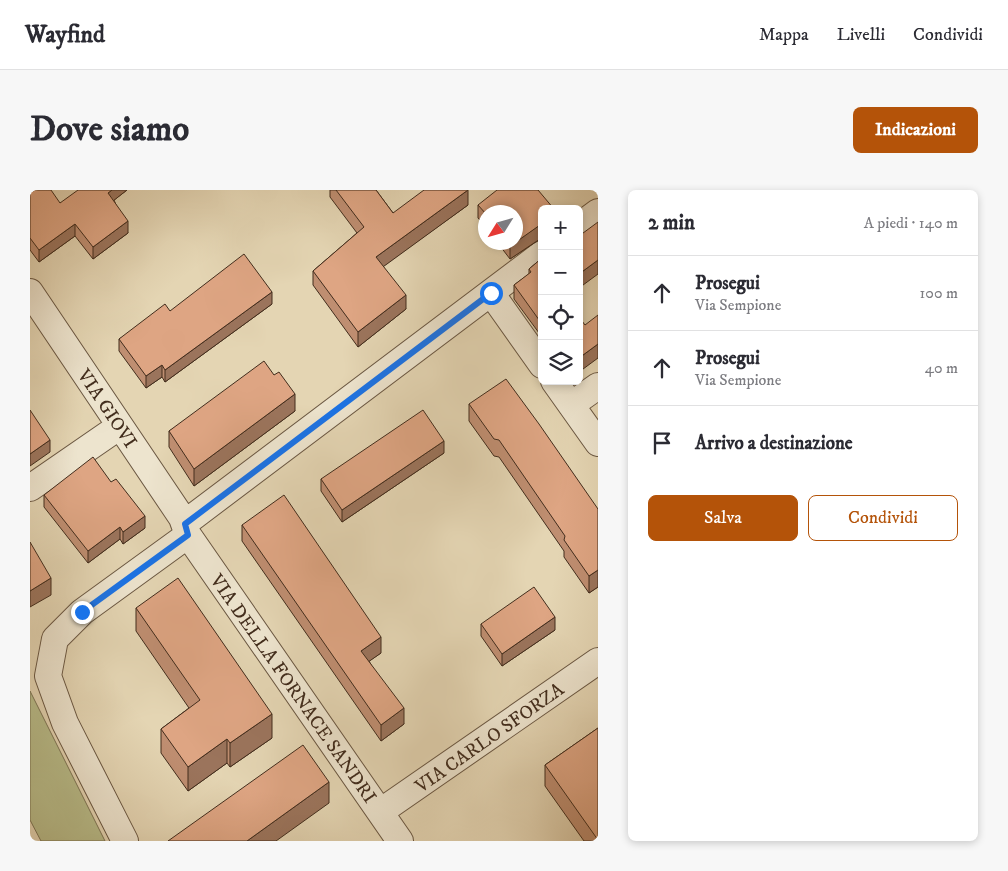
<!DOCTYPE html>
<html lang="it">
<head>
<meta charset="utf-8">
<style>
	body { margin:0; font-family:"IM FELL DW Pica",serif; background:#f7f7f7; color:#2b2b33 }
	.controls { position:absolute; right:15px; top:15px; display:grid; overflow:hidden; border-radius:8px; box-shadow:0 2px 8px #0003 }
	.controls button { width:45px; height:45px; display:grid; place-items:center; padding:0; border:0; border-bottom:1px solid #e1e1e2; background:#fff; color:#2b2b33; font:25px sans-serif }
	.compass { position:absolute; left:448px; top:15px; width:45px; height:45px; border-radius:50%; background:#fff; box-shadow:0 2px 8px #0003; rotate:233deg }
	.stop { position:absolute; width:15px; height:15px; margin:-11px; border:4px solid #1a73e8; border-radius:50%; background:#fff }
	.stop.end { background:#1a73e8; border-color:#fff; box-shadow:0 1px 5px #0008 }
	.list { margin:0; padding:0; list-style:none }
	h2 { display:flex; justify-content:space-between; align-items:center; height:65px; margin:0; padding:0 20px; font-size:21px }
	h2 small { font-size:16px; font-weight:400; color:#7c7c81 }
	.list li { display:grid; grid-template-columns:32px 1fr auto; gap:15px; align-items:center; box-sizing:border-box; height:75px; padding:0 20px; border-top:1px solid #e1e1e2 }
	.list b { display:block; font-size:19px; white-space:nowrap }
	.list p { margin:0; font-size:16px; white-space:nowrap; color:#7c7c81 }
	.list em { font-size:16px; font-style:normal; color:#7c7c81 }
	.actions { display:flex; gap:10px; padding:15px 20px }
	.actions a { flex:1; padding:11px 0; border:1px solid #b45309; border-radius:8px; text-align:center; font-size:18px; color:#b45309 }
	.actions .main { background:#b45309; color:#fff }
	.icon { flex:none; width:28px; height:28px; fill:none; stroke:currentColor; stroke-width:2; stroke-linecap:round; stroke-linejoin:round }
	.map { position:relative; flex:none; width:568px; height:651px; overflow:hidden; border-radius:8px }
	header { display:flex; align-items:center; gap:30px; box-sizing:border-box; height:70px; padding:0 25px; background:#fff; border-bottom:1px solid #e1e1e2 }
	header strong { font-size:24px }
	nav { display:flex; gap:28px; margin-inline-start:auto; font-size:18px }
	.intro { display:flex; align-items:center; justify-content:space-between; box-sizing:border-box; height:120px; padding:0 30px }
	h1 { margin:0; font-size:35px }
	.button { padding:12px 22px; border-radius:8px; background:#b45309; color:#fff; font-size:18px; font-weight:700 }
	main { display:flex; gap:30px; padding:0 30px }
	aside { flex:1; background:#fff; border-radius:8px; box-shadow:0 2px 8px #0003 }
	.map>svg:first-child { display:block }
	.green { fill:#b8bc8a; stroke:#7d7454 }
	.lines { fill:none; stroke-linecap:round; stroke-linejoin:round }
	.minor-casing { stroke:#6a5742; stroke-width:28 }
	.minor { stroke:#ede4ce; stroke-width:26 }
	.wall { fill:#bf8e71; stroke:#422d1d }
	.shaded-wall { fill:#9b745c; stroke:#422d1d }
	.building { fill:#dea583; stroke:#422d1d }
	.route { stroke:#1a73e8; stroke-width:6 }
	.labels { text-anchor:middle; stroke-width:4; stroke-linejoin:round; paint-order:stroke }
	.street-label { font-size:19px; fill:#422d1d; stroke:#ede4ce }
</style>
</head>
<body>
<header>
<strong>Wayfind</strong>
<nav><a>Mappa</a><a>Livelli</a><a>Condividi</a></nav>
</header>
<div class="intro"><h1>Dove siamo</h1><a class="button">Indicazioni</a></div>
<main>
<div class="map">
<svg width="568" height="651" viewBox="0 0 568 651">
	<rect width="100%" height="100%" fill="#e4d5b3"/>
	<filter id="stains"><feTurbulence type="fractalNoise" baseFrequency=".004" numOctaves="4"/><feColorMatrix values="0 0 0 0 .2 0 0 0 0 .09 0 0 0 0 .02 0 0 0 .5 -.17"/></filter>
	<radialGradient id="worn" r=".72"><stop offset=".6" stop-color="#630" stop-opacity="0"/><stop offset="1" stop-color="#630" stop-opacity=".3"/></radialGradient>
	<path class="green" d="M0 501 75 651H11L0 630Z"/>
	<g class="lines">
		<g class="minor-casing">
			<path id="minor" d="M549 36 568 22
				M0 102 152 328 158 345 370 651
				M461 103 512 175
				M524 191 568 253
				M541 215 568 196
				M0 298 90 236
				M155 333 512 64
				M350 622 568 471
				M95 651 35 533 18 486 25 449 52 422 158 345"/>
		</g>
		<use href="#minor" class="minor"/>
	</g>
	<path class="wall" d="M0 0 30 13 97 0 84 10 98 43 63 69 45 46 9 72 0 60Z
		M300 0H346L363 23 438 15 353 76 376 119 328 157 283 95V81L327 43 300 7Z
		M448 15 512 19V50L510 49 480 69 467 52H486L456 22V37L448 28Z
		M512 68V147L484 109V95L499 84V79Z
		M242 114 135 192 132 187 116 198 89 161V149L140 121Z
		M244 185 265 221 164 296 139 257V241Z
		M439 214 568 319V397L559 403 534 367V361L469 267 464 266 439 231Z
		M414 263 312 332 291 301V289Z
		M14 305 115 338 93 354 90 349 58 373 14 317Z
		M212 335 351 463 339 471 374 534 351 551 212 351Z
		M106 418 242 548 200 577 197 573 158 601 131 563V539L159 518 106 441Z
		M451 434 525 440 472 476 451 446Z
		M568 538V651H554L515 596V575Z"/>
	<path class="shaded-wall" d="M82 0H97L78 15V3Z
		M438 0V15L346 82V67Z
		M98 31V43L63 69V57Z
		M45 34V46L9 72V60Z
		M510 35V49L480 69V55Z
		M568 70V84L549 98V84Z
		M242 102V114L135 192V180Z
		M376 105V119L328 157V142Z
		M568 154V168L549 182V168Z
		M132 175V187L116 198V186Z
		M265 204V221L164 296V279Z
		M20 250V262L0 276V264Z
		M414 251V263L312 332V320Z
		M115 326V338L93 354V342Z
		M90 337V349L58 373V361Z
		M568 380V397L559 403V386Z
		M21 388V405L0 417V401Z
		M525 427V440L472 476V464Z
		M351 447V463L331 477V461Z
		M374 518V534L351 551V535Z
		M242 524V548L200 577V553Z
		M197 549V573L158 601V577Z
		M299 592V613L246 651H217Z"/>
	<path class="building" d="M0 0H21L30 13 48 0H82L78 3 98 31 63 57 45 34 9 60 0 48Z
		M306 0H346L363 23 394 0H438L346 67 376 105 328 142 283 81 334 37Z
		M467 0H508L524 19H512V36L510 35 486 52V22H456V24L448 15Z
		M568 32V70L549 84V46Z
		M478 52H485L480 55Z
		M214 64 242 102 135 180 132 175 116 186 89 149 135 114 140 121Z
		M512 68V134L484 95 501 82 499 79Z
		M568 125V154L549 168V127L555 135Z
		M234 171 244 185 249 182 265 204 164 279 139 241Z
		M476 189 509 234 568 319V380L559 386 534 350 535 346 469 250 464 249 439 214Z
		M0 220 20 250 0 264Z
		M393 220 414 251 312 320 291 289Z
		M63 267 81 292 86 289 115 326 93 342 90 337 58 361 14 305Z
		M254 305 351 447 331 461 374 518 351 535 212 335Z
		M0 352 21 388 0 401Z
		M148 388 242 524 200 553 197 549 158 577 131 539 170 510 106 418Z
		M504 397 525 427 472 464 451 434Z
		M568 538V650L515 575Z
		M273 555 299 592 217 651H138Z"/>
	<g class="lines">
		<path class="route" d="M52 422 158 345 155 334 461 103"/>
	</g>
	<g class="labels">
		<g class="street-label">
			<text transform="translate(78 218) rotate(56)" y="7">VIA GIOVI</text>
			<text transform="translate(264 498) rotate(55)" y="7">VIA DELLA FORNACE SANDRI</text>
			<text transform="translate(459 547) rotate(-35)" y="7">VIA CARLO SFORZA</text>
		</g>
	</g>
	<rect width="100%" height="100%" filter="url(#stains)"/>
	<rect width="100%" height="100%" fill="url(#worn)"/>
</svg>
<div class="controls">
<button>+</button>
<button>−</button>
<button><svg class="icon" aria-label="locate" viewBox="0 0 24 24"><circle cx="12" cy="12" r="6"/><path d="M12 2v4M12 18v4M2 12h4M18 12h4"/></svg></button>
<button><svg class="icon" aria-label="layers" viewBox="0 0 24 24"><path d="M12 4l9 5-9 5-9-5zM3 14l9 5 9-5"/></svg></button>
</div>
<svg class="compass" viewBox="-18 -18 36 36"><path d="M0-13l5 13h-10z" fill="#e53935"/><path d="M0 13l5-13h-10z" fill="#7c7c81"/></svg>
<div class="stop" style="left:461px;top:103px"></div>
<div class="stop end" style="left:52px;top:422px"></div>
</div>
<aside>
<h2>2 min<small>A piedi · 140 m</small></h2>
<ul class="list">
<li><svg class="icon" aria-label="ahead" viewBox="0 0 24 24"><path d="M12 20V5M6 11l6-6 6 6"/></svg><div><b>Prosegui</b><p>Via Sempione</p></div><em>100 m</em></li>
<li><svg class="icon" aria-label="ahead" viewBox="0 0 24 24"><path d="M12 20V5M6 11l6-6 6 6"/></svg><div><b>Prosegui</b><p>Via Sempione</p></div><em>40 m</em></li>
<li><svg class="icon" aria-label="arrive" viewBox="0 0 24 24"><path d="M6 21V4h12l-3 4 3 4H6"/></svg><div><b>Arrivo a destinazione</b></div></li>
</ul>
<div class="actions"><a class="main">Salva</a><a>Condividi</a></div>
</aside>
</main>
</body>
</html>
